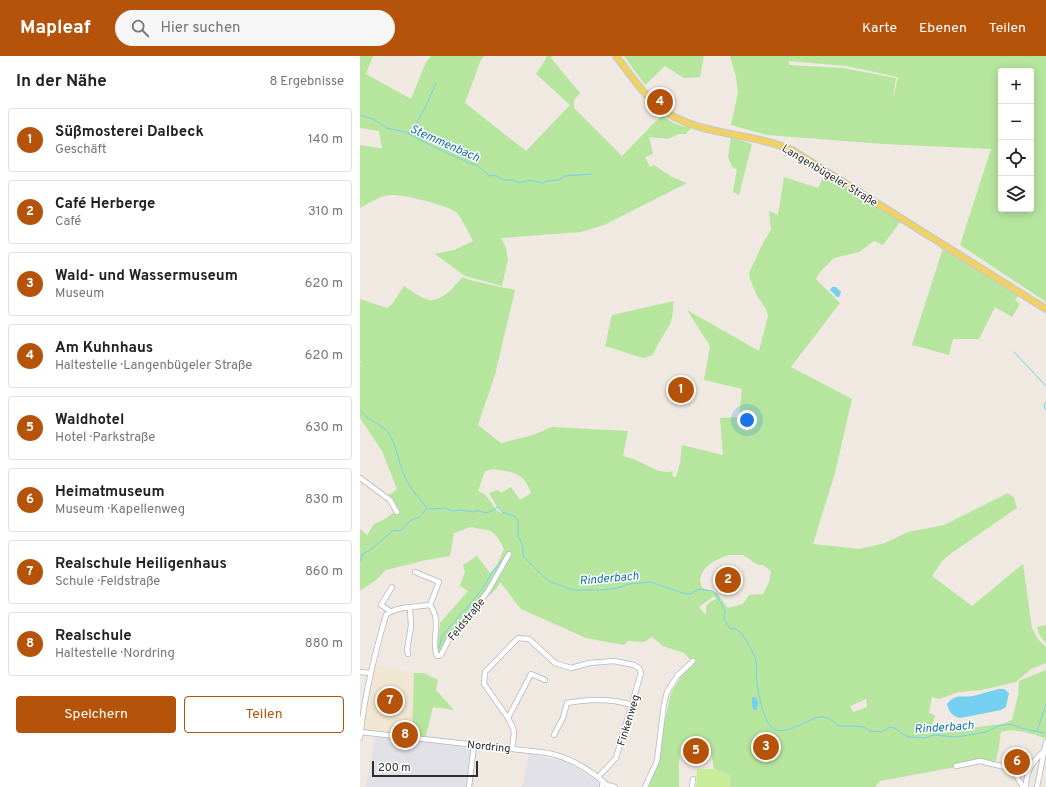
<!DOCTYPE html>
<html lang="de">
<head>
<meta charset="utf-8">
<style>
	body { margin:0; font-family:Overpass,sans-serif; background:#f6f6f6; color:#222 }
	.controls { position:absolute; right:12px; top:12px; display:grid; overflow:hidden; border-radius:4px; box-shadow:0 2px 10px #0003 }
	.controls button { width:36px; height:36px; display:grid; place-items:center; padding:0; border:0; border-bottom:1px solid #e0e0e0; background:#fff; color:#222; font:20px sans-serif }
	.scale { position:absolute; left:12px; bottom:10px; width:106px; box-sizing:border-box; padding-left:4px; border:2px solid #2e2e2e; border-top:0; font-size:11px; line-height:14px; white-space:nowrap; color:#2e2e2e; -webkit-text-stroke:3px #fff; paint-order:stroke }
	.you { position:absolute; left:387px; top:364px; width:14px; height:14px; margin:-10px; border:3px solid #fff; border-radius:50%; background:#1a73e8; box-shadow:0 0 0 6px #1a73e833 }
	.badge { display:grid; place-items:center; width:26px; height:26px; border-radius:50%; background:#b45309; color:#fff; font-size:13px; font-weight:700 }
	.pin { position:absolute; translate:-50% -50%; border:2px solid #fff; box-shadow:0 1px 4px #0006 }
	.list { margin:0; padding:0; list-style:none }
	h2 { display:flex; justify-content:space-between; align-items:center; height:52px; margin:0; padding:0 16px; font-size:17px }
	h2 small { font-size:13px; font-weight:400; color:#767676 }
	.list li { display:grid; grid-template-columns:26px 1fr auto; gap:12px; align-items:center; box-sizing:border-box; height:64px; margin:0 8px 8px; padding:0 8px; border:1px solid #e0e0e0; border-radius:4px }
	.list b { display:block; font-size:15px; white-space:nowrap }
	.list p { margin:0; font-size:13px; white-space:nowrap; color:#767676 }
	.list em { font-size:13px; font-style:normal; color:#767676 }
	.actions { display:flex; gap:8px; padding:12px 16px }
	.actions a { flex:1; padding:9px 0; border:1px solid #b45309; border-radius:4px; text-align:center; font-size:14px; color:#b45309 }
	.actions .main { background:#b45309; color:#fff }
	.icon { flex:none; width:22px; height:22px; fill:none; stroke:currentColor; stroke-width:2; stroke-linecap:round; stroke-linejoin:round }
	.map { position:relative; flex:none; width:686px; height:731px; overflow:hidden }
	header { display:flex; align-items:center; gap:24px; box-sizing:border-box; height:56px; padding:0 20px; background:#b45309; color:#fff }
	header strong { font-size:19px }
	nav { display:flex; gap:22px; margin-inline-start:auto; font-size:14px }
	.search { width:280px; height:36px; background:#f6f6f6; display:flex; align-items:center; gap:10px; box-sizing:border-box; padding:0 14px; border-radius:22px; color:#767676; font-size:15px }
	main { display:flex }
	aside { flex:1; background:#fff }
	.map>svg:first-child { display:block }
	.industrial { fill:#e3e1e8 }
	.education { fill:#f0e6d1 }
	.green { fill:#b6e59e; fill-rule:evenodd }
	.pitch { fill:#c9ec9a }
	.water { fill:#75cff0 }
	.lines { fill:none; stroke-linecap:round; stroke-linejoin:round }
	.stream { stroke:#75cff0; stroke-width:1 }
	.minor-casing { stroke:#b4b7c1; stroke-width:6 }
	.major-casing { stroke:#c9c9c9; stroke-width:8 }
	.minor { stroke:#fff; stroke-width:4.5 }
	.major { stroke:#f2d163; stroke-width:5.5 }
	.labels { text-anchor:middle; stroke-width:3; stroke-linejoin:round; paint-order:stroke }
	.street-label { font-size:11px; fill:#2e2e2e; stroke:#fff }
	.water-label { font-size:12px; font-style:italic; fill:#0d6fa3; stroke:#fff }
</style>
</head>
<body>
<header>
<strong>Mapleaf</strong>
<div class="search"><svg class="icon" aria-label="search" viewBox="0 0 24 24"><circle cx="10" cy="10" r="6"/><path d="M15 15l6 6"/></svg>Hier suchen</div>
<nav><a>Karte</a><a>Ebenen</a><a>Teilen</a></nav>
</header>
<main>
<aside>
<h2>In der Nähe<small>8 Ergebnisse</small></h2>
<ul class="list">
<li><span class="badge">1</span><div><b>Süßmosterei Dalbeck</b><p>Geschäft</p></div><em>140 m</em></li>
<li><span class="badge">2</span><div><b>Café Herberge</b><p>Café</p></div><em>310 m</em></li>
<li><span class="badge">3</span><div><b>Wald- und Wassermuseum</b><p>Museum</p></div><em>620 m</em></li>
<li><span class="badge">4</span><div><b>Am Kuhnhaus</b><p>Haltestelle · Langenbügeler Straße</p></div><em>620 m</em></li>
<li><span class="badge">5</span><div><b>Waldhotel</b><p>Hotel · Parkstraße</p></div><em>630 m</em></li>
<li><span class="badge">6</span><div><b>Heimatmuseum</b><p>Museum · Kapellenweg</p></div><em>830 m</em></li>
<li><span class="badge">7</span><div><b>Realschule Heiligenhaus</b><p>Schule · Feldstraße</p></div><em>860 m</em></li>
<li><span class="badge">8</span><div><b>Realschule</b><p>Haltestelle · Nordring</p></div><em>880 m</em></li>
</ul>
<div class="actions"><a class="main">Speichern</a><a>Teilen</a></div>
</aside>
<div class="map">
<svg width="686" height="731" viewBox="0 0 686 731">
	<rect width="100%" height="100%" fill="#efe9e1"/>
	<path class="industrial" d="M16 674 117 686 114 731H6Z
		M169 698 206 706 237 724 240 731H162Z"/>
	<path class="education" d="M10 608 54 617 52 679 4 673Z"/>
	<path class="green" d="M0 0H13L6 18 51 43 66 6 71 0H124L120 6 105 47 166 95 210 49 176 18 187 1 186 0H192L191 2 220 37 214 44V52L262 100 302 59 315 68 331 72 326 78H319L308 83 289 81 293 98 285 101 290 111 294 109 312 121 327 127 244 169 221 176 141 182 146 192 148 203 142 230 105 220 75 198 94 194 113 185C110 179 100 159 96 156 87 149 42 138 31 139 21 139 9 147 0 152V89L19 92H22L19 75 0 72Z
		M264 0H344L340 21 324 22 305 10 285 29Z
		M370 0H686V246L600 189 631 93 523 88 407 79 371 69 378 37 376 21ZM429 5 486 10 538 21 533 43 536 22 483 12 429 9ZM641 15H671V153H641Z
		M371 81 392 88 379 139 373 136 377 113 373 112 368 102Z
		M465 117 540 166 523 189 514 185 499 196 474 202 460 216 456 223 480 247 431 311 492 343 475 417 453 488 500 493 525 487 548 476 584 469 648 437 654 442 657 452 593 496 583 504 572 520 612 550 663 508 672 572 677 582 686 591V607L671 613 656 626 622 634 599 636 579 643 572 641 569 657 575 659 570 677 642 668 652 664 658 639 659 625 686 614V683C672 677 655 672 641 676L638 697 635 707 615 703 612 708 520 725 515 731H370L369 719 354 713 349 686 327 685 321 689 319 706V731H288L294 713 311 637 331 604 324 597 303 590 292 581 284 586 268 585 264 589 226 582 161 553 140 526C137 535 126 541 119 548 104 564 90 580 80 599L77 595 80 567 108 535 100 530 105 515 103 509 117 500 130 517 137 509 144 493 138 482 131 475 111 471 94 477 90 500 66 504 26 514 16 524 0 535V473L7 479 14 468 25 463 37 454 32 443 28 440 37 433 22 395 0 362V308L1 305H0V243L27 252 32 248 44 230C51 234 59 241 66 243 81 248 94 231 102 221L110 224 155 234 135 319 118 369 141 387 173 379 192 371 268 375 263 400C267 401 272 403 276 404 288 409 300 419 313 415L312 420 316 421 320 407 322 389 363 399 360 362 379 361 382 333 344 324 350 290 327 254 399 295 408 260 406 253 397 240 390 223 389 217 403 187 411 174 409 155 418 159 424 121 458 132ZM133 413C152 416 164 416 171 437L160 444 151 431 141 437 138 434 129 437 137 451 142 455V457C130 452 133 441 118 435L125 415ZM370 499H383L398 509H403L411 515 409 526 403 538 389 539 383 548 368 552 357 537 342 532C334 515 355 502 370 499ZM354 540 356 543 350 546 346 550V559L339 551ZM506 643 507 651 493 656 490 650Z
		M583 192 660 238 655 244 660 248 652 261 635 251 619 283H593L589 299 552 289Z
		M314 245C313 253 313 261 310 268 304 279 297 288 293 299L283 302 245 290 252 259Z
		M686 569V587L680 580 677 571Z
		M54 617H64L78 624 76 634 94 654 73 651 66 680 52 679Z"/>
	<path class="pitch" d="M337 713H354L369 719 370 731H336Z"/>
	<path class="water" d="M472 231H476L481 236 479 241H477L470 234Z
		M639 633H644L649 637 646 651 641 654 600 662C592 660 589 656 587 648 596 637 602 642 613 640 622 638 630 635 639 633Z
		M395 641 397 643 398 647 397 654H394L392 650V642Z"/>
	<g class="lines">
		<path class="stream" d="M0 59 13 63 27 72 45 76 80 94 110 107 117 109 129 120 135 119 143 124H152L159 127 170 124 183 127 188 125 198 124 205 120 232 118
			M48 78 57 66 65 52 76 27
			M654 296 686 330
			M686 346 684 349 686 354
			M0 354C7 364 19 367 27 375 36 385 38 406 44 419 49 431 58 441 67 452L71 453 85 452 93 455 101 454 113 456C119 452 123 459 129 456 132 455 135 452 138 451L142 456 154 460 158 465V481L161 485 163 493V500L186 523 191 526 213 534H241L258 532 269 528 290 526 323 537 330 538 340 533 352 535 356 538 365 555 364 563 370 573C372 573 374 572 376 573 383 576 395 599 396 606 397 610 396 615 396 619 398 634 401 659 411 671 422 683 449 662 460 661 466 660 474 665 478 670H496L504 671 510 675 521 676 530 671 535 672 541 677 549 681 565 682 574 679 596 681 609 679 626 676 638 670 651 668 661 672 684 677
			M0 506 3 498 10 494 34 474 40 475 51 464C59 463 62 459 66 453
			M79 592 82 580 111 547 123 532 131 518 143 503
			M677 675 686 648"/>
		<g class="minor-casing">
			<path id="minor" d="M0 422 30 444 37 456
				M55 516 79 526 70 549
				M30 555 21 549 32 531
				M48 598 47 594 51 570 50 552
				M0 616 10 617
				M148 662 171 618 185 624
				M0 676 188 697C212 702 231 714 249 731
				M194 679 203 662 207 647C229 643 250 642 272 649
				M0 682C4 640 14 600 26 559 35 550 58 551 70 549 83 566 70 584 77 600L81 599 89 583 100 572 128 535 149 498
				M152 693 154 677 153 672 148 662 124 628 125 616 158 582 169 583 195 607 211 612 229 607 254 605 274 609 279 612 281 617 256 702 238 721
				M596 710 620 705 645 711 651 713 656 719 663 731
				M247 729 255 731
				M109 731 114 689
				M242 731 243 725
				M285 731 297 705 304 648 307 636 317 620 333 605
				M332 731 333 723
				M666 731C666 715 672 706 684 695
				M677 731 686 686"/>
		</g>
		<g class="major-casing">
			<path id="major" d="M256 0C270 18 283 39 302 53 337 80 391 76 432 94L686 253"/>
		</g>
		<use href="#minor" class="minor"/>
		<use href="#major" class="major"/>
	</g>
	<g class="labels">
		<g class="street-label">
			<text transform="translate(470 119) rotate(31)" y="4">Langenbügeler Straße</text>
			<text transform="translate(106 563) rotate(-51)" y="4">Feldstraße</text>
			<text transform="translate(268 664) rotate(-73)" y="4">Finkenweg</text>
			<text transform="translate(129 690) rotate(6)" y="4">Nordring</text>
		</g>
		<g class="water-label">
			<text transform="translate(85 87) rotate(24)" y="4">Stemmenbach</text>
			<text transform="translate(249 522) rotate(-5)" y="4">Rinderbach</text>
			<text transform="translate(584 671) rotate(-4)" y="4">Rinderbach</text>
		</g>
	</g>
</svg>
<div class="controls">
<button>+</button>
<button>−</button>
<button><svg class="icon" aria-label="locate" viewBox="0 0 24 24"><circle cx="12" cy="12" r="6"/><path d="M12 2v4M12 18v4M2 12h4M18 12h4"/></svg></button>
<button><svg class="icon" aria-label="layers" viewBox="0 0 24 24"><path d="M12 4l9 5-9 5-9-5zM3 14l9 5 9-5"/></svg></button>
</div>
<div class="scale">200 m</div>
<div class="you"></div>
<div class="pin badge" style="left:321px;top:334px">1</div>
<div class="pin badge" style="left:368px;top:524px">2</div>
<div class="pin badge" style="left:406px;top:691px">3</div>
<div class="pin badge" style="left:300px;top:46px">4</div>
<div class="pin badge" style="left:336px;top:695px">5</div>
<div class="pin badge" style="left:657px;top:706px">6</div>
<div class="pin badge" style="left:30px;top:645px">7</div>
<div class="pin badge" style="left:45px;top:679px">8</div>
</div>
</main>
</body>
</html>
